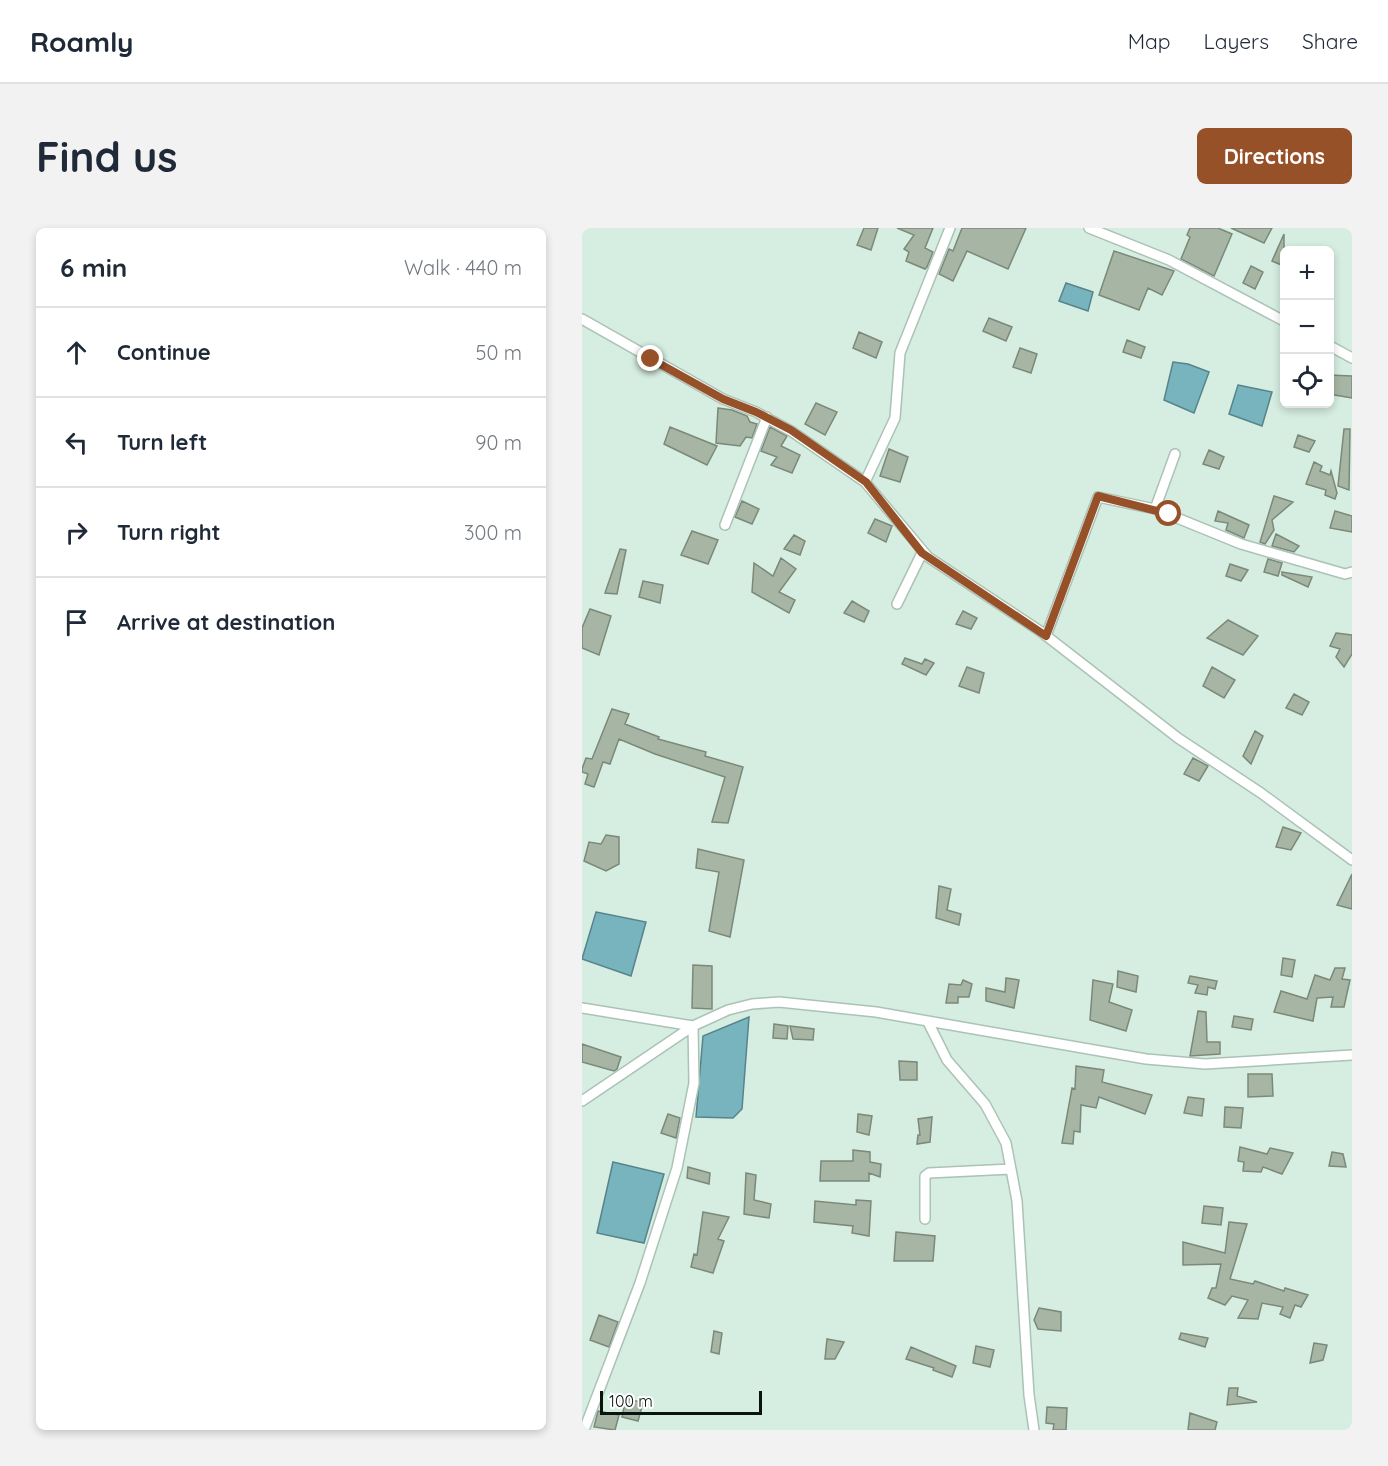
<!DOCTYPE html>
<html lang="en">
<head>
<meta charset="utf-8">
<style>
	body { margin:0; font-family:Quicksand,sans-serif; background:#f2f2f3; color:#1f2937 }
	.controls { position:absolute; right:18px; top:18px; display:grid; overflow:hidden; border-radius:9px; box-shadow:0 3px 9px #0003 }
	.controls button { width:54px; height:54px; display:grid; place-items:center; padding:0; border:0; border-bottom:2px solid #e0e1e3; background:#fff; color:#1f2937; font:30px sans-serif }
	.scale { position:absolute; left:18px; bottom:15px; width:162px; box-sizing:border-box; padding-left:6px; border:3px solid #0b130f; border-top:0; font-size:16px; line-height:21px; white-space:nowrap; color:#0b130f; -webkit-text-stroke:4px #fff; paint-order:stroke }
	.stop { position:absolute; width:18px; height:18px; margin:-14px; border:4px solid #975128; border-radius:50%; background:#fff }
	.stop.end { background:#975128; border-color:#fff; box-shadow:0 2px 6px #0008 }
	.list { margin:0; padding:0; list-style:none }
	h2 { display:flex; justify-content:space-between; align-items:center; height:78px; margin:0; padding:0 24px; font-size:26px }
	h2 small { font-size:20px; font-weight:400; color:#747a83 }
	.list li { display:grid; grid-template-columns:39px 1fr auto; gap:18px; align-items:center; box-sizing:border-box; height:90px; padding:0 24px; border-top:2px solid #e0e1e3 }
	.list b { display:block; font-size:22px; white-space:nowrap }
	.list em { font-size:20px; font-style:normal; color:#747a83 }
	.icon { flex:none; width:33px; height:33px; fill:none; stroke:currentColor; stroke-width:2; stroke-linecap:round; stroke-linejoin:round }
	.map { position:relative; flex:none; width:770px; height:1202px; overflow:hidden; border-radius:9px }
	header { display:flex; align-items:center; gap:36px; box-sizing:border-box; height:84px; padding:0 30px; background:#fff; border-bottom:2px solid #e0e1e3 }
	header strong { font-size:28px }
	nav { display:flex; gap:33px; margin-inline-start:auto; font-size:21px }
	.intro { display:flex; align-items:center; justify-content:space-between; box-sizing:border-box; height:144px; padding:0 36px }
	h1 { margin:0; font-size:42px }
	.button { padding:15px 27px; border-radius:9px; background:#975128; color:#fff; font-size:21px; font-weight:700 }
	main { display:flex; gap:36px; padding:0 36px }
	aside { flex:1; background:#fff; border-radius:9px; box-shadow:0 3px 9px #0003 }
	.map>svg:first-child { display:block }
	.water { fill:#77b4be; stroke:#57848a; stroke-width:1.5 }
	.building { fill:#a7b6a4; stroke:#7b8978; stroke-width:1.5 }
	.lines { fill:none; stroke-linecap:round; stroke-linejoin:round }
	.street-casing { stroke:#abc2b6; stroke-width:12 }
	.street { stroke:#fff; stroke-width:9 }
	.route { stroke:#975128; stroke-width:8 }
</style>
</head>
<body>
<header>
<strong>Roamly</strong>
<nav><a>Map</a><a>Layers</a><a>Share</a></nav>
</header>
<div class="intro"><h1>Find us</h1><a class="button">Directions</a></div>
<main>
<aside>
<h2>6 min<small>Walk · 440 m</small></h2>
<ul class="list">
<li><svg class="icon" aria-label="ahead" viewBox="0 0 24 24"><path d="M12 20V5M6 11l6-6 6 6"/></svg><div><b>Continue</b></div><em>50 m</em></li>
<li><svg class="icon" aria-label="left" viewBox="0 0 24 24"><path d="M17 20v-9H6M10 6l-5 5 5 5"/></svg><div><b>Turn left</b></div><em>90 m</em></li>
<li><svg class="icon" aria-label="right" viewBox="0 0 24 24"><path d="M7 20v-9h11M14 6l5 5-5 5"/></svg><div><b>Turn right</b></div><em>300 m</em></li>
<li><svg class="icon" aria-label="arrive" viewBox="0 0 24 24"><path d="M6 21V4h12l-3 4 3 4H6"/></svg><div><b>Arrive at destination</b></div></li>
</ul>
</aside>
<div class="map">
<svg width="770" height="1202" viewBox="0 0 770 1202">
	<rect width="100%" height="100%" fill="#d6ede1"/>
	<path class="water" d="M484 55 511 64 506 83 477 73Z
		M591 134 606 136 627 144 612 185 582 172Z
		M656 157 690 164 680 198 647 186Z
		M14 684 64 694 49 748 0 731Z
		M167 789 160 881 151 890 114 889 121 808Z
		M31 934 82 946 62 1015 15 1005Z"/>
	<path class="building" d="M282 0H296L289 22 275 17Z
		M315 0H351L343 20 351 24 345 39 343 41 324 33 327 24 322 21 332 7Z
		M380 0H444L426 41 385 23 371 53 357 46 367 21 371 23Z
		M608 0H636L650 6 632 48 599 31 608 9 605 7Z
		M649 0H690L682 15Z
		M702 6V38L690 33Z
		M532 23 592 43 580 67 566 60 557 82 517 67Z
		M669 38 681 44 673 61 661 55Z
		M407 90 430 99 424 113 401 103Z
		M277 104 300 114 294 130 271 120Z
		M545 112 563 119 559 130 541 124Z
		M438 120 455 126 449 145 431 139Z
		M747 147 770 148V170L747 166Z
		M234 175 255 184 243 207 223 196Z
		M136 180 150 182 165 188 168 194 175 196 170 210 164 209 158 218 134 215Z
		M88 199 135 218 125 237 82 216Z
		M188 199 205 208 199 218 218 227 210 245 189 237 195 229 179 223Z
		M762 201H768L767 262 756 258Z
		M716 207 733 213 727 224 712 219Z
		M307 221 326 229 318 254 298 248Z
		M627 222 642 229 637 241 621 236Z
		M732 234 740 238 738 243 748 247 749 243 755 265 753 271 743 267 744 262 724 256Z
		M692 268 711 274 690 292 692 302 683 316 678 314Z
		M160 273 177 281 170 296 153 289Z
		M636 283 667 297 662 310 644 302 646 295 633 293Z
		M753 283 770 288V304L748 300Z
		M293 291 310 298 304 314 286 305Z
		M110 303 136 312 126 336 99 327Z
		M694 306 717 318 712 324 690 318Z
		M212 307 223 313 218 327 202 321Z
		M38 321 44 322 35 366 23 365Z
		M199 330 214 341 197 364 213 372 207 385 170 364 172 335 191 348Z
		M686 331 700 335 696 348 682 344Z
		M648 336 666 342 659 353 644 348Z
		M700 344 730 349 726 359 700 347Z
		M61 353 81 357 78 375 57 369Z
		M270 373 287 383 282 394 262 385Z
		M8 381 29 388 17 427 0 420V400Z
		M381 383 395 390 389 401 374 396Z
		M646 392 676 408 661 427 625 410Z
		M754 405 770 407V426L762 439 754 429 758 421 748 418Z
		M323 430 340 436 343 431 352 435 344 447 320 436Z
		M385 439 402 445 397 465 377 458Z
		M630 439 653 452 642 470 621 458Z
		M712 466 727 474 720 487 704 480Z
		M30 481 47 486 43 496 77 509 76 511 124 524 123 528 161 539 146 595 130 594 143 549 73 526 37 511 28 536 21 534 12 559 3 556 6 546 0 544V541L4 530 10 531Z
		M673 503 681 508 669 536 661 528Z
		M611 530 626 538 617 553 602 546Z
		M701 599 719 605 709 622 694 619Z
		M24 607 37 609V636L24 643 2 633 7 614 19 616Z
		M116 621 162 632 148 709 127 703 137 644 114 640Z
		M770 646V681L755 677Z
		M357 658 369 661 365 682 379 686 377 697 354 690Z
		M701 730 713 732 710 749 699 747Z
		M111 737 130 738V781L110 780Z
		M753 740H763L760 751 768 752 762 779H749L751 769 735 770 731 793 692 784 699 763 725 771 733 747 748 752Z
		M536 743 556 748 554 764 535 759Z
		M608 748 635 753 633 761 626 759 625 767 613 765 616 757 606 755Z
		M424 750 437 752 432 780 404 773V760L423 764Z
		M381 752 390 756 387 769H376V775H364L367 756 379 757Z
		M511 752 531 756 527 774 550 782 544 803 508 792Z
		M616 783 624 784 625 814H638V826L608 828Z
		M652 788 671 791 669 802 650 799Z
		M192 796 206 798 205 811 191 810Z
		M208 798 232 801 231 812 211 811Z
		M0 816 39 829 35 841 32 843 0 834Z
		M317 833 335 834V852H318Z
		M494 838 522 842 520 854 570 867 563 886 517 869 514 880 499 877 498 904 492 903 491 916 480 915 490 860 493 861Z
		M666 846H690L691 868 666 869Z
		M606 869 622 871 620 888 602 885Z
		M643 879 661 880 659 900 642 899Z
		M86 886 98 890 94 910 79 905Z
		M276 886 290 888 287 907 275 904Z
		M350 889 348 914 335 916 336 907H338L336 891Z
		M658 919 685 926 688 920 711 925 700 946 681 939 679 944 661 943 662 934 656 933Z
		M271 922 288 924V934L299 936 298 949 287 945V953H238L239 933H271Z
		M750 924 761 926 764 939 747 938Z
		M106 939 128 945 127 956 105 950Z
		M164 945 174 947 172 972 189 976 187 990 162 986Z
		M274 972 289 973 287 1008 270 1005 271 998 232 994 233 973 274 977Z
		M622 978 641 980 639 997 620 995Z
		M121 984 147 989 136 1011 142 1013 131 1045 109 1039 112 1026 115 1027Z
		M647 994 665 996 648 1051 671 1056 673 1053 702 1063 703 1060 726 1067 719 1079 713 1077 708 1090 698 1086 701 1079 680 1075 676 1091 656 1090 666 1072 650 1068 643 1077 626 1070 630 1060H634L639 1036 601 1037V1014L643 1025Z
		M314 1004 353 1008 351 1033H312Z
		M457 1080 479 1084V1103L456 1101 452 1092Z
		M17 1087 36 1094 27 1119 8 1112Z
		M132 1103 140 1105 137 1126 129 1124Z
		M599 1105 626 1110 623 1119 597 1111Z
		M245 1111 262 1114 253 1131H243Z
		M732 1115 745 1117 741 1132 728 1135Z
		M394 1118 412 1122 408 1139 391 1135Z
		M329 1119 374 1138 370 1149 351 1142 352 1140 324 1131Z
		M647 1160H656L655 1168 675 1174 645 1177Z
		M44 1170 61 1175 56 1193 40 1189Z
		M465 1179 485 1180 484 1202H471L472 1196 464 1195Z
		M16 1183 37 1187 33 1202 12 1199Z
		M608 1185 635 1194 633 1202H606Z"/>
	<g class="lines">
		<g class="street-casing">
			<path id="street" d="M507 0 587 32 702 93
				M0 91 141 171 174 184 209 203 283 254 346 329 458 403 596 510 679 565 770 632
				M748 118 770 130
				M593 226 573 281 659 316 763 346 770 344
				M283 254 313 190 318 125 368 0
				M143 297 185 189
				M315 376 340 325
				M464 408 516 269 573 281
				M0 780 111 798 112 855 95 940 58 1055 2 1202
				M346 794 365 832 403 876 424 915 435 973 447 1167 452 1202
				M0 873 111 798 146 782 170 776 197 774 294 784 564 831 623 836 770 827
				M343 991V948L347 945 429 941"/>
		</g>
		<use href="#street" class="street"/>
	</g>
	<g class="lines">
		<path class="route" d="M69 131 141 171 174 184 209 202 284 254 340 325 464 408 516 268 587 286"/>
	</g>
</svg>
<div class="controls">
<button>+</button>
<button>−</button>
<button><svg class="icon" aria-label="locate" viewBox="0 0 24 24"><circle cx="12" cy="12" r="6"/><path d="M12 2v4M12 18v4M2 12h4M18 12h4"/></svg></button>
</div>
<div class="scale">100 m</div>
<div class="stop" style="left:587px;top:286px"></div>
<div class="stop end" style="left:69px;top:131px"></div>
</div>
</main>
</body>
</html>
